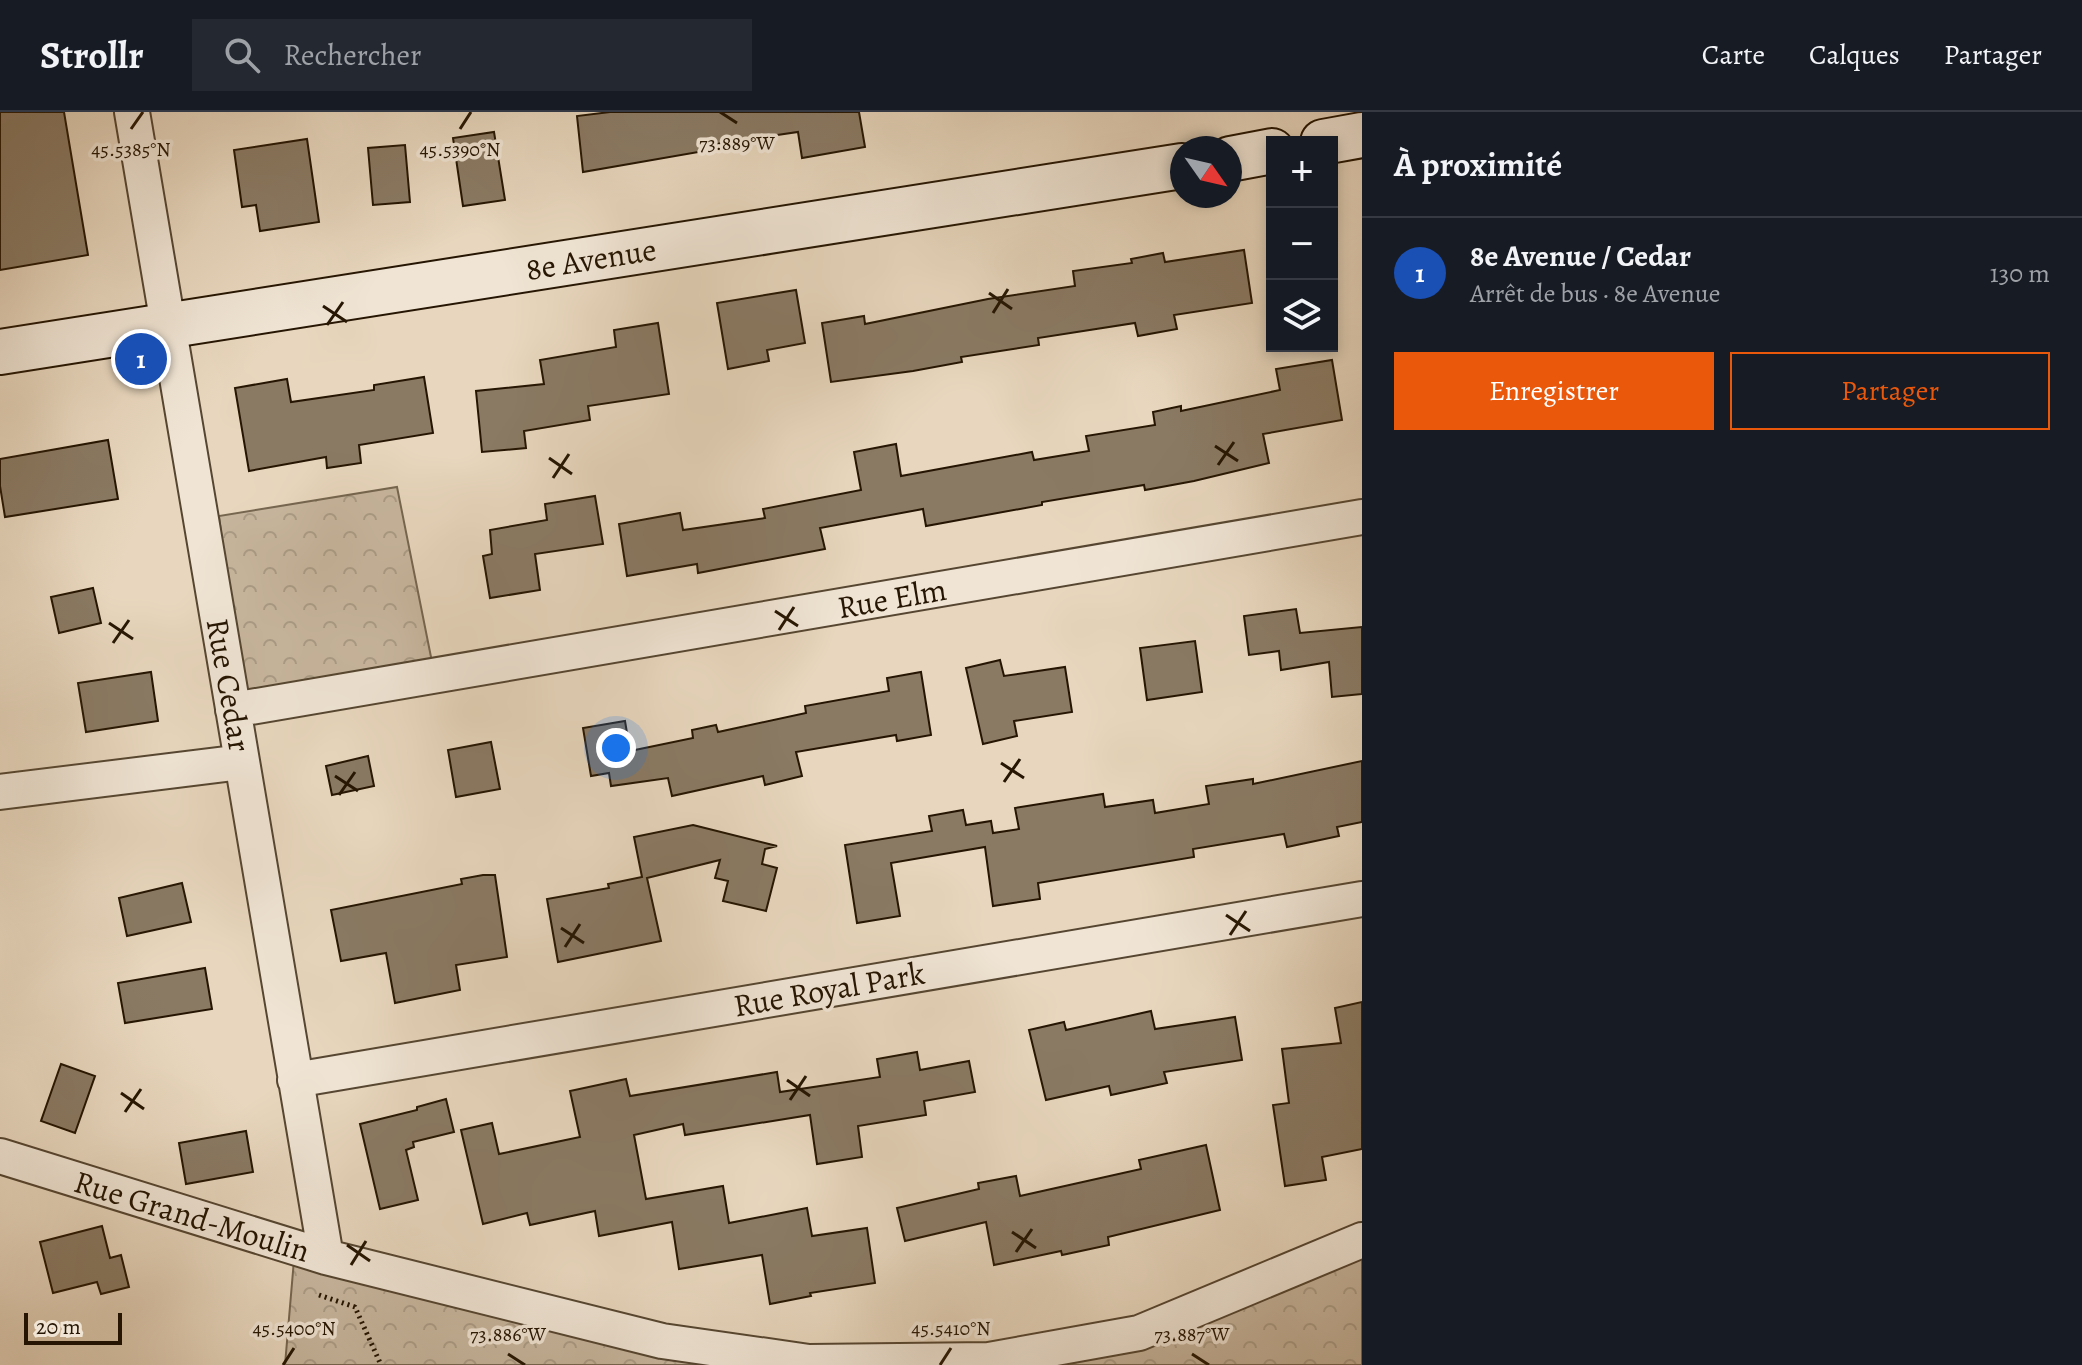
<!DOCTYPE html>
<html lang="fr">
<head>
<meta charset="utf-8">
<style>
	body { margin:0; font-family:Alegreya,serif; background:#242831; color:#f1f3f6 }
	.controls { position:absolute; right:24px; top:24px; display:grid; overflow:hidden; border-radius:0px; box-shadow:0 4px 12px #0003 }
	.controls button { width:72px; height:72px; display:grid; place-items:center; padding:0; border:0; border-bottom:2px solid #363941; background:#171b24; color:#f1f3f6; font:40px sans-serif }
	.compass { position:absolute; left:1170px; top:24px; width:72px; height:72px; border-radius:50%; background:#171b24; box-shadow:0 4px 12px #0003; rotate:124deg }
	.scale { position:absolute; left:24px; bottom:20px; width:98px; box-sizing:border-box; padding-left:8px; border:4px solid #251502; border-top:0; font-size:22px; line-height:28px; white-space:nowrap; color:#251502; -webkit-text-stroke:6px #f0e5d5; paint-order:stroke }
	.you { position:absolute; left:616px; top:636px; width:28px; height:28px; margin:-20px; border:6px solid #fff; border-radius:50%; background:#1a73e8; box-shadow:0 0 0 12px #1a73e833 }
	.badge { display:grid; place-items:center; width:52px; height:52px; border-radius:50%; background:#ea580c; color:#fff; font-size:26px; font-weight:700 }
	.pin { position:absolute; translate:-50% -50%; border:4px solid #fff; box-shadow:0 2px 8px #0006 }
	.list { margin:0; padding:0; list-style:none }
	h2 { display:flex; justify-content:space-between; align-items:center; height:104px; margin:0; padding:0 32px; font-size:34px }
	h2 small { font-size:26px; font-weight:400; color:#9ea1a6 }
	.list li { display:grid; grid-template-columns:52px 1fr auto; gap:24px; align-items:center; box-sizing:border-box; height:112px; padding:0 32px; border-top:2px solid #363941 }
	.list b { display:block; font-size:30px; white-space:nowrap }
	.list p { margin:0; font-size:26px; white-space:nowrap; color:#9ea1a6 }
	.list em { font-size:26px; font-style:normal; color:#9ea1a6 }
	.actions { display:flex; gap:16px; padding:24px 32px }
	.actions a { flex:1; padding:18px 0; border:2px solid #ea580c; border-radius:0px; text-align:center; font-size:28px; color:#ea580c }
	.actions .main { background:#ea580c; color:#fff }
	.icon { flex:none; width:44px; height:44px; fill:none; stroke:currentColor; stroke-width:2; stroke-linecap:round; stroke-linejoin:round }
	.map { position:relative; flex:none; width:1362px; height:1253px; overflow:hidden }
	header { display:flex; align-items:center; gap:48px; box-sizing:border-box; height:112px; padding:0 40px; background:#171b24; border-bottom:2px solid #363941 }
	header strong { font-size:38px }
	nav { display:flex; gap:44px; margin-inline-start:auto; font-size:28px }
	.search { width:560px; height:72px; background:#242831; display:flex; align-items:center; gap:20px; box-sizing:border-box; padding:0 28px; border-radius:0px; color:#9ea1a6; font-size:30px }
	main { display:flex }
	aside { flex:1; background:#171b24 }
	.map>svg:first-child { display:block }
	.forest { fill:url(#forest-crowns); stroke:#766650; stroke-width:2 }
	.building { fill:#8a7a64; stroke:#251502; stroke-width:2 }
	.lines { fill:none; stroke-linecap:round; stroke-linejoin:round }
	.street-casing { stroke:#564631; stroke-width:38 }
	.secondary-casing { stroke:#251502; stroke-width:48 }
	.path { stroke:#251502; stroke-width:5; stroke-dasharray:2 4; stroke-linecap:butt }
	.street { stroke:#f0e5d5; stroke-width:34 }
	.secondary { stroke:#f0e5d5; stroke-width:44 }
	.ticks { fill:none; stroke:#251502; stroke-width:3 }
	.labels { text-anchor:middle; stroke-width:7; stroke-linejoin:round; paint-order:stroke }
	.street-label { font-size:32px; fill:#251502; stroke:#f0e5d5 }
	.ticks-label { font-size:20px; text-anchor:middle; fill:#251502; stroke:#f0e5d5; stroke-width:7; stroke-linejoin:round; paint-order:stroke }
</style>
</head>
<body>
<header>
<strong>Strollr</strong>
<div class="search"><svg class="icon" aria-label="search" viewBox="0 0 24 24"><circle cx="10" cy="10" r="6"/><path d="M15 15l6 6"/></svg>Rechercher</div>
<nav><a>Carte</a><a>Calques</a><a>Partager</a></nav>
</header>
<main>
<div class="map">
<svg width="1362" height="1253" viewBox="0 0 1362 1253">
	<defs>
		<pattern id="forest-crowns" width="20" height="18" patternUnits="userSpaceOnUse" patternTransform="scale(2)"><rect width="20" height="18" fill="#c7b69e"/><path d="M2 6a3 3 0 1 1 6 0M12 15a3 3 0 1 1 6 0" fill="none" stroke="#ab9c86"/></pattern>
	</defs>
	<rect width="100%" height="100%" fill="#e8d7be"/>
	<filter id="stains"><feTurbulence type="fractalNoise" baseFrequency=".0025" numOctaves="4"/><feColorMatrix values="0 0 0 0 .2 0 0 0 0 .09 0 0 0 0 .02 0 0 0 .5 -.17"/></filter>
	<radialGradient id="worn" r=".72"><stop offset=".6" stop-color="#630" stop-opacity="0"/><stop offset="1" stop-color="#630" stop-opacity=".3"/></radialGradient>
	<path class="forest" d="M397 375 433 555 242 587 219 404Z
		M1362 1128V1253H285L295 1136 809 1250 1139 1221Z"/>
	<path class="building" d="M0 0H64L88 143 0 158Z
		M610 0H859L865 35 802 46 798 20 709 33 710 38 583 60 577 4Z
		M494 20 505 88 463 94 453 26Z
		M307 27 319 110 260 119 256 93 242 95 234 38Z
		M405 33 410 90 373 93 368 36Z
		M1244 138 1252 191 1174 203 1177 217 1138 224 1135 211 1038 226 1039 233 961 245 962 250 913 259 831 270 822 211 864 204 865 212 988 187 1075 174 1073 159 1132 151 1131 147 1163 141 1165 150Z
		M796 178 805 231 767 238 769 249 728 257 717 191Z
		M658 211 669 282 588 294 590 308 524 319 526 336 482 340 476 279 544 272 540 248 616 235 614 218Z
		M1332 248 1342 308 1263 322 1269 351 1194 369 1145 378 1144 373 1042 390V393L926 414 923 397 820 416 825 437 698 461 697 452 627 464 619 412 680 401 683 418 765 406 763 397 861 378 854 340 896 332 901 364 1032 340 1034 348 1089 339 1086 324 1155 313 1153 300 1181 294V299L1280 278 1276 257Z
		M424 265 433 321 359 333 361 351 327 356 326 345 249 359 235 276 287 267 291 290 374 278V273Z
		M108 328 118 387 5 405 0 374V347Z
		M595 384 603 432 535 442 540 478 490 486 483 444 492 442 490 418 547 408 545 392Z
		M93 476 101 511 59 521 51 485Z
		M1296 497 1300 521 1362 515V582L1332 585 1329 550 1281 558 1279 539 1249 543 1244 504Z
		M1195 529 1202 580 1147 588 1140 536Z
		M1000 548 1004 564 1065 555 1072 600 1014 609 1017 624 983 632 966 556Z
		M151 560 158 609 86 620 78 571Z
		M921 560 931 623 897 629 896 623 796 640 802 664 765 673 763 664 672 684 668 666 611 674 609 661 591 664 583 616 625 609 630 639 693 626 692 618 716 613 718 620 806 601 805 594 889 579 887 566Z
		M491 630 500 677 456 685 448 638Z
		M368 644 374 674 332 683 326 654Z
		M1362 649V710L1337 715 1339 724 1287 735 1284 722 1193 737 1194 745 1038 771 1040 787 993 794 985 735 926 745 891 751 900 804 857 811 845 733 932 719 929 704 963 698 966 713 991 709 993 721 1019 717 1015 696 1103 682 1105 695 1153 688 1155 701 1209 692 1206 674 1253 667V672Z
		M693 713 777 734 765 737 762 752 777 756 766 799 723 789 728 769 715 766 720 748 647 766 661 829 558 850 547 787 609 776 608 772 642 765 634 725Z
		M483 763H495L507 845 456 853 460 878 395 891 386 841 341 849 331 798 462 772 461 767Z
		M182 771 191 810 127 824 119 786Z
		M205 856 212 897 125 911 118 871Z
		M1362 890V1037L1322 1045 1326 1068 1285 1074 1273 993 1289 991 1282 937 1341 931 1335 896Z
		M1151 899 1155 917 1235 905 1242 948 1164 960 1167 971 1111 983 1109 974 1046 988 1029 918 1064 910 1066 918Z
		M917 940 920 958 969 949 975 980 924 989 926 1003 858 1014 862 1045 817 1052 810 1003 685 1023 683 1012 634 1023 646 1087 723 1074 729 1111 807 1096 812 1124 867 1116 875 1171 810 1181 811 1184 770 1192 762 1143 679 1157 672 1110 599 1124 595 1099 530 1113 527 1101 483 1112 461 1018 492 1011 499 1042 580 1025 570 979 626 967 630 984 777 960 780 980 880 965 877 947Z
		M61 952 95 964 75 1021 41 1009Z
		M446 987 454 1020 413 1030 414 1035 406 1038 418 1088 380 1097 360 1012 417 998V995Z
		M246 1019 253 1060 186 1072 179 1031Z
		M1206 1033 1220 1098 1108 1125 1109 1133 1062 1143 1061 1139 994 1153 986 1110 905 1129 897 1096 979 1077 978 1071 1016 1064 1020 1084 1141 1057 1139 1048Z
		M102 1114 110 1146 121 1143 129 1175 101 1182 97 1170 53 1181 40 1130Z"/>
	<g class="lines">
		<g class="street-casing">
			<path id="street" d="M132 0 326 1145
				M233 598 1362 405
				M0 680 242 650
				M295 968 1362 787
				M0 1044 326 1145 662 1229 809 1250 989 1248 1139 1221 1362 1128"/>
		</g>
		<g class="secondary-casing">
			<path id="secondary" d="M1323 30 1362 23
				M1230 47 1272 39
				M0 240 1182 54"/>
		</g>
		<path class="path" d="M319 1183 355 1195 381 1253"/>
		<use href="#street" class="street"/>
		<use href="#secondary" class="secondary"/>
	</g>
	<path class="ticks" d="M720 0 737 11M131 17 143 0M460 17 471 0M989 181 1012 197M323 194 347 210M993 201 1008 177M327 213 343 190M1215 334 1238 349M549 346 572 362M1218 353 1234 330M553 366 569 342M775 499 798 514M109 511 133 527M779 518 794 495M113 531 129 508M1001 651 1024 666M335 664 358 679M1004 670 1020 647M339 683 355 660M1226 803 1250 819M561 816 584 831M1230 823 1246 799M565 835 580 812M787 968 810 984M121 981 144 997M790 988 806 964M125 1000 141 977M1012 1120 1036 1136M347 1133 370 1149M1016 1140 1032 1117M351 1153 366 1129M508 1242 525 1253M1192 1242 1209 1253M283 1253 294 1236M940 1253 951 1236"/>
	<g class="labels">
		<g class="street-label">
			<text transform="translate(591 147) rotate(-9)" y="11">8e Avenue</text>
			<text transform="translate(892 486) rotate(-10)" y="11">Rue Elm</text>
			<text transform="translate(229 573) rotate(80)" y="11">Rue Cedar</text>
			<text transform="translate(829 877) rotate(-10)" y="11">Rue Royal Park</text>
			<text transform="translate(192 1104) rotate(17)" y="11">Rue Grand-Moulin</text>
		</g>
	</g>
	<g class="ticks-label">
		<text x="737" y="38">73.889°W</text>
		<text x="131" y="44">45.5385°N</text>
		<text x="460" y="44">45.5390°N</text>
		<text x="294" y="1223">45.5400°N</text>
		<text x="951" y="1223">45.5410°N</text>
		<text x="508" y="1229">73.886°W</text>
		<text x="1192" y="1229">73.887°W</text>
	</g>
	<rect width="100%" height="100%" filter="url(#stains)"/>
	<rect width="100%" height="100%" fill="url(#worn)"/>
</svg>
<div class="controls">
<button>+</button>
<button>−</button>
<button><svg class="icon" aria-label="layers" viewBox="0 0 24 24"><path d="M12 4l9 5-9 5-9-5zM3 14l9 5 9-5"/></svg></button>
</div>
<svg class="compass" viewBox="-18 -18 36 36"><path d="M0-13l5 13h-10z" fill="#e53935"/><path d="M0 13l5-13h-10z" fill="#9ea1a6"/></svg>
<div class="scale">20 m</div>
<div class="you"></div>
<div class="pin badge" style="left:141px;top:247px;background:#1a4fb4">1</div>
</div>
<aside>
<h2>À proximité<small></small></h2>
<ul class="list">
<li><span class="badge" style="background:#1a4fb4">1</span><div><b>8e Avenue / Cedar</b><p>Arrêt de bus · 8e Avenue</p></div><em>130 m</em></li>
</ul>
<div class="actions"><a class="main">Enregistrer</a><a>Partager</a></div>
</aside>
</main>
</body>
</html>
